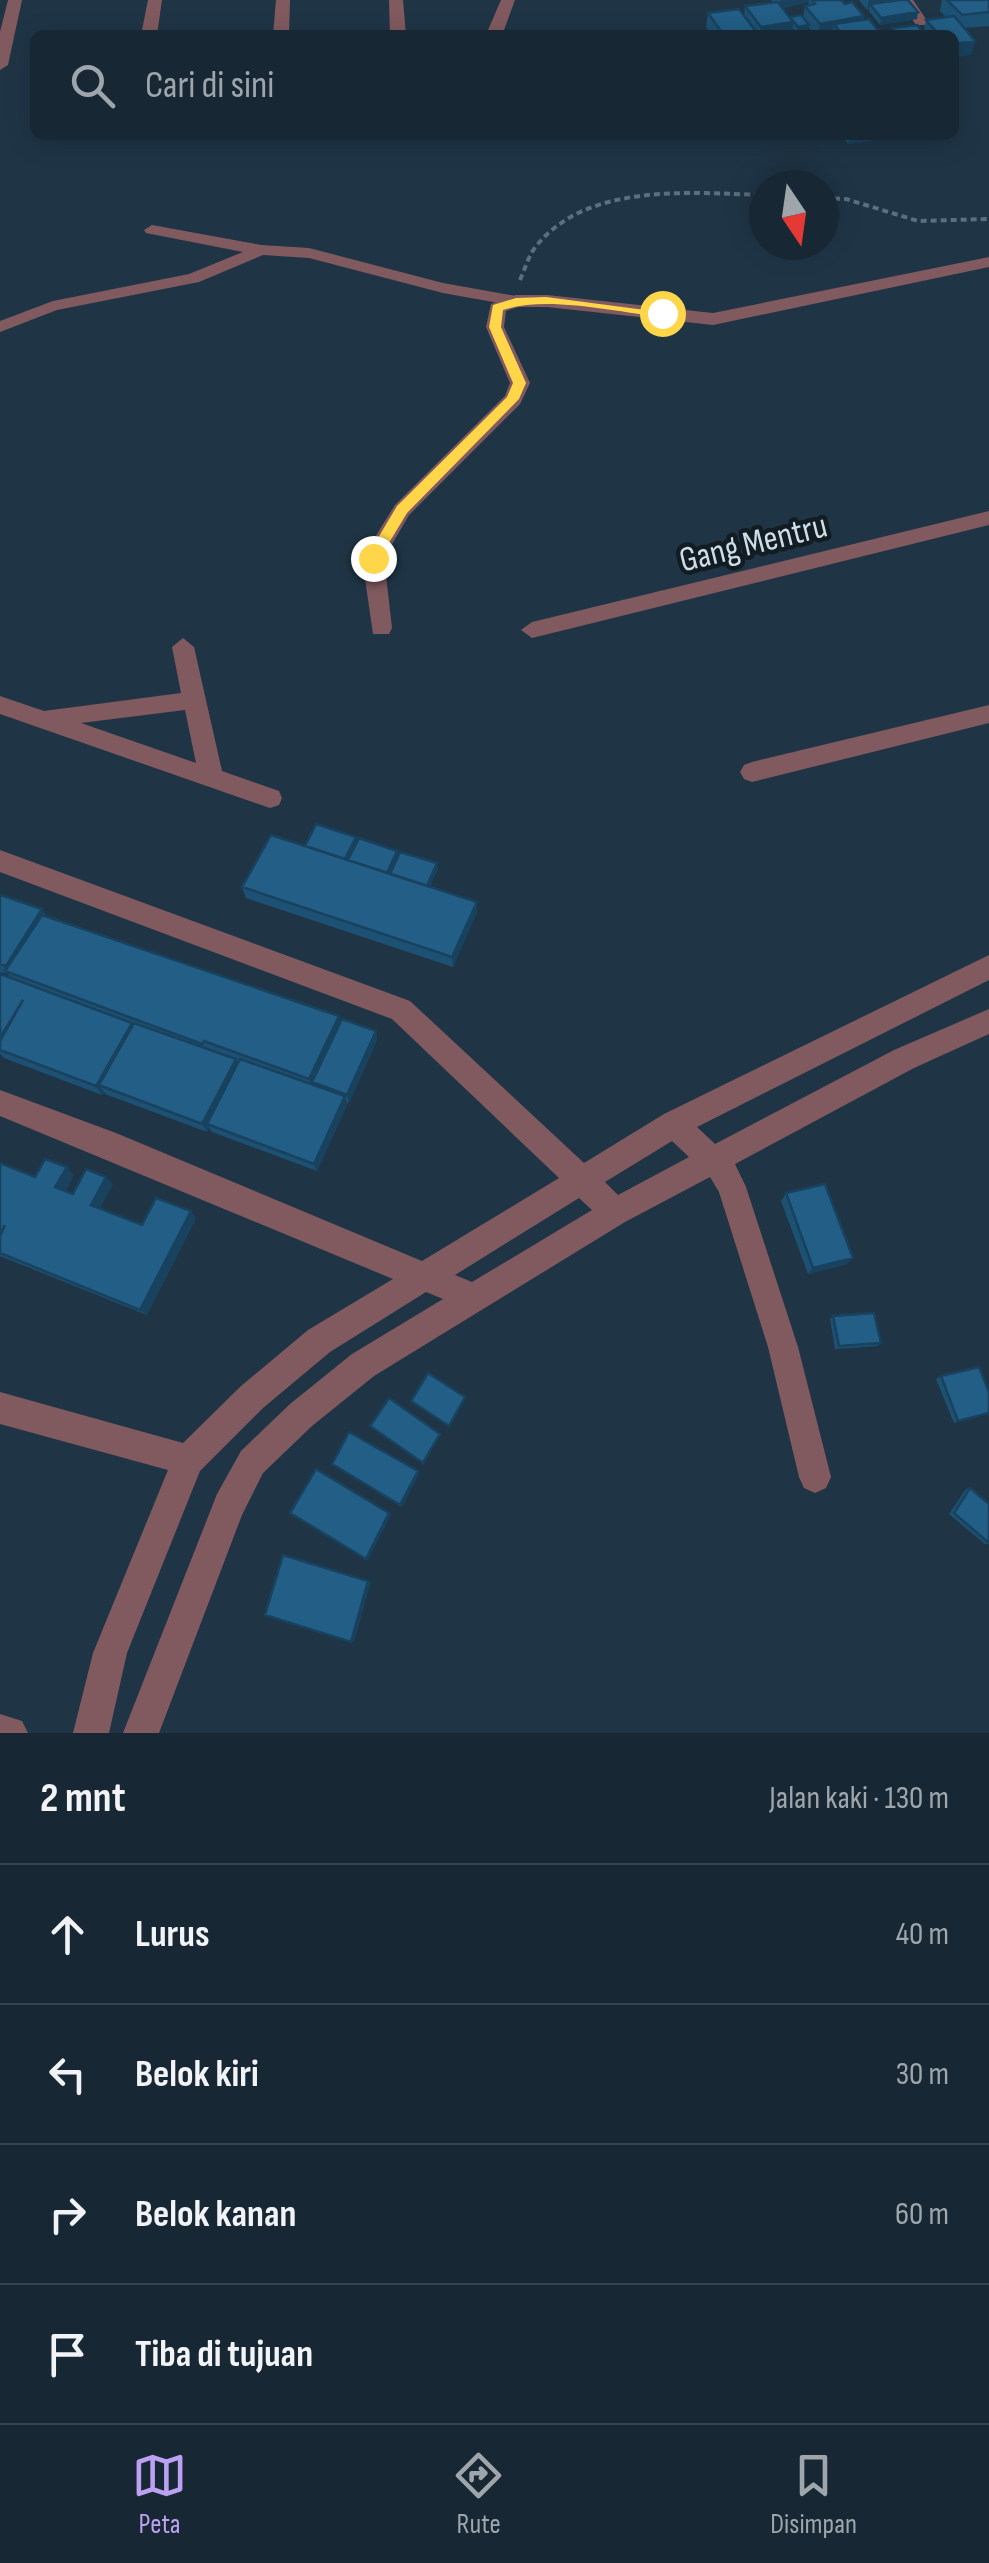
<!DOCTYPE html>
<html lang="id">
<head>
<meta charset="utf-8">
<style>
	body { margin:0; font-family:"Sofia Sans Condensed",sans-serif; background:#243440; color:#f1f3f6 }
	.compass { position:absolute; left:749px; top:170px; width:90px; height:90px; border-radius:50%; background:#172834; box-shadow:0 5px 25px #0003; rotate:167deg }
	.stop { position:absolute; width:30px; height:30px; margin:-22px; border:8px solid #ffd54a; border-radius:50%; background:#fff }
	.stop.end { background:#ffd54a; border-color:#fff; box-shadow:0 2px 10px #0008 }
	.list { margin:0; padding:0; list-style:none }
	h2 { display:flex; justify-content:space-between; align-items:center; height:130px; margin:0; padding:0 40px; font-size:42px }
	h2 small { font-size:32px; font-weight:400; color:#9ea6ac }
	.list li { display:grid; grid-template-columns:65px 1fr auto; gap:30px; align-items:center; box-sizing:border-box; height:140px; padding:0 40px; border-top:2px solid #36444f }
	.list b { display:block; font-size:38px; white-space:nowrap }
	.list em { font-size:32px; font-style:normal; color:#9ea6ac }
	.icon { flex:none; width:55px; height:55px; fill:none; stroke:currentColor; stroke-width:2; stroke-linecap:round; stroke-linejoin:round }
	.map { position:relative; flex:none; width:989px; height:1733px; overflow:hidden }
	.search { position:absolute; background:#172834; box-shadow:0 5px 25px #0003; left:30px; right:30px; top:30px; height:110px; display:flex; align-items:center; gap:25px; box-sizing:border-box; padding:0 35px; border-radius:15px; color:#9ea6ac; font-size:38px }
	.sheet { height:690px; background:#172834 }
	nav { display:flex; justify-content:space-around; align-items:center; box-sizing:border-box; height:140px; border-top:2px solid #36444f; background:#172834; font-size:28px; color:#9ea6ac }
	nav a { display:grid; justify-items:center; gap:5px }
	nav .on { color:#bca0f2 }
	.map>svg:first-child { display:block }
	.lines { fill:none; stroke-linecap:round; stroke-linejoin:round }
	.path { stroke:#5b6f7d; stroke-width:4; stroke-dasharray:6 4; stroke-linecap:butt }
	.service { fill:#805a5f; fill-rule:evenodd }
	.minor { fill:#805a5f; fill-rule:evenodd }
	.wall { fill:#1d5173; fill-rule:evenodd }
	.shaded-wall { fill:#18425e }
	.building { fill:#225e86; stroke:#18425e; stroke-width:2.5 }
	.route { fill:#ffd54a }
	.labels { text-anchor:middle; stroke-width:9; stroke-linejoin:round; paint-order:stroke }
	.street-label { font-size:35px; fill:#cedce7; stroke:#121c23 }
</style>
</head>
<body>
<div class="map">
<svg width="989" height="1733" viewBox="0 0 989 1733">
	<rect width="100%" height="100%" fill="#1f3546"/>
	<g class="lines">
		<path class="path" d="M824 198 846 199 918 221 989 219
			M520 280C525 269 529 254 537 245 589 182 691 193 764 195"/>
		<path class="service" d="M152 225 261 245 309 248 443 283 516 296 524 301 516 306 443 293 309 258 263 255 199 282 57 310 0 332V321L53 301 189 274 243 252 146 233 144 230Z"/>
		<path class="minor" d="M8 0H22L8 65 0 70V32Z
			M148 0H162L157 35H141Z
			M276 0H290L289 35H273Z
			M389 0H403L406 35H390Z
			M501 0H515L504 30 496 35 488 30Z
			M899 0H913L928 22 926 25H916Z
			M989 257V267L713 325 547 307H518L506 311 504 327 530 383 520 404 409 515 384 558 392 628 389 634H373L362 558 395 505 505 396 510 383 486 327 491 304 516 295H547L713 313Z
			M989 511V525L532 638 521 630 532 622Z
			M183 638 194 647 222 771 279 791 282 798 279 805 270 808 0 714V696L44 711 181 693 172 647ZM185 710 196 763 81 723Z
			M989 705V723L752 782 744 779 740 772 744 765 752 762Z
			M0 850 410 1001 584 1163 664 1114 989 955V980L697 1127 715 1144 894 1050 989 1009V1034L914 1068 735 1164 746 1187 798 1347 831 1477 826 1488 815 1493 804 1488 799 1477 768 1347 719 1192 710 1177 625 1222 374 1376 312 1426 263 1473 242 1515 159 1733H123L217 1494 241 1451 290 1404 352 1354 443 1299 426 1292 330 1352 263 1408 200 1471 127 1653 109 1733H73L93 1653 168 1470 0 1424V1392L183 1443 241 1386 308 1330 393 1279 0 1116V1090L116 1133 422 1261 559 1178 392 1019 0 872ZM672 1141 689 1157 618 1195 605 1182ZM579 1198 592 1210 472 1282 455 1275Z
			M0 1714 22 1721 28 1733H0Z"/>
	</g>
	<path class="wall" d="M771 0H841L864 16V20L882 35H802L814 33 808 27 807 32 797 34 792 28 791 35H796H712L706 27 708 13 744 15 745 6 773 2ZM809 2 808 5 805 6 803 18H790L782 8Z
		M859 0H908L917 19 880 25 869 11V9L867 10Z
		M942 0H989V26L964 28 971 55 954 35H890L892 28 923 33 926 20 946 17 940 11Z
		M842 135H873L871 141 848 144Z
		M356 837 357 842 397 851 398 856 438 869 430 886 477 912 453 967 246 898 242 887 305 846Z
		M0 895 46 916 340 1022 376 1031 377 1040 349 1103 346 1102 347 1105 317 1171 212 1132 209 1128 207 1132 105 1094 104 1092 102 1095 4 1058 0 1054V974L10 977 8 974 0 972Z
		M0 1163 35 1177 74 1175 65 1191 73 1194 113 1184 100 1208 142 1225 196 1218 147 1315 0 1256Z
		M786 1193 847 1264 808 1274 781 1201Z
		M833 1316 881 1343 877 1346 835 1349 830 1319Z
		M941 1376 989 1392V1414L954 1423 936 1379Z
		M970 1488 989 1544H985L949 1514 966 1489Z"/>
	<path class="shaded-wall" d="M780 0H809V2L779 8Z
		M869 0H906L870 4 869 9 867 10Z
		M918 12 917 19 880 25 881 18Z
		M864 16 861 30 834 24 831 35H818L820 24Z
		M793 22 791 35H759L761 27Z
		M809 25 807 32 797 34 798 27Z
		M755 30 754 35H723Z
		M975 41 971 55 954 58V44Z
		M863 135H873L871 141 848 144 850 137Z
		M356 837 357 843 345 866 344 860Z
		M397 851 398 856 387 880 386 875Z
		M437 863 438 869 426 894V888Z
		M477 902V912L453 967 452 957Z
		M42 909 49 920 11 973 6 966Z
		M339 1016 341 1025 312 1082V1087L309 1079Z
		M132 1023 137 1032 99 1085 104 1092 102 1095 96 1086Z
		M376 1031 377 1040 349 1103 347 1095Z
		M236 1059 240 1068 207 1124 209 1128 207 1132 202 1124Z
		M345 1096 347 1105 317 1171 314 1164Z
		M67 1167 74 1175 63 1194 55 1187Z
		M106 1177 113 1184 98 1212 91 1205Z
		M191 1211 196 1218 147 1315 140 1310Z
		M853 1258 847 1264 808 1274 813 1268Z
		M418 1471 419 1474 402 1507 400 1505Z
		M389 1513 391 1515 368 1560 366 1559Z
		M368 1581 371 1582 354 1642H351Z"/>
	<path class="building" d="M812 0H841L845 4 852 2 864 16 820 24 805 6 815 4Z
		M900 0H908L918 12 881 18 870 4Z
		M947 0H989V12L962 15Z
		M778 2 793 22 761 27 745 6Z
		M739 9 755 30 723 34 708 13Z
		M801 15 809 25 798 27 790 17Z
		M954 16 975 41 954 44V35H939L926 20Z
		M869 19 882 35H842L834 24Z
		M917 25 925 35H898L892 28Z
		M830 31 833 35H802Z
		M316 824 356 837 345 859 305 846Z
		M271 835 477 902 452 957 242 887Z
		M359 838 397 851 387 873 348 860Z
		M400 852 437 863 427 886 390 874Z
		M0 895 42 909 6 966 0 964Z
		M42 915 339 1016 309 1079 204 1041 202 1044 5 971Z
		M0 974 132 1023 96 1086 0 1050V1041L23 1000 0 1038Z
		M342 1019 376 1031 347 1095 312 1082Z
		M134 1023 236 1059 202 1124 99 1085Z
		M240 1059 345 1096 314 1164 207 1124Z
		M45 1159 67 1167 55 1187 73 1194 86 1169 106 1177 91 1205 142 1225 156 1198 191 1211 140 1310 0 1253V1236L5 1225 0 1234V1163L35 1177Z
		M825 1184 853 1258 813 1268 786 1193Z
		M874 1313 881 1343 839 1346 833 1316Z
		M979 1367 989 1392V1413L958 1421 941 1376Z
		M428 1373 465 1397 449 1426 411 1401Z
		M389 1398 440 1434 423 1463 370 1426Z
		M349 1432 418 1471 400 1505 332 1464Z
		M316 1469 389 1513 366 1559 290 1513Z
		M970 1488 989 1504V1543L954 1513Z
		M283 1555 368 1581 351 1642 265 1615Z"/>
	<path class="route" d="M546 297 668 313 662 317C616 312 546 295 503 310L501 327 526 383 519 399 407 513 378 561H368L366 558 397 506 507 397 513 383 489 327 493 305 516 298Z"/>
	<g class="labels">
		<g class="street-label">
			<text transform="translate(753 542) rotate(-14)" y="12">Gang Mentru</text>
		</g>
	</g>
</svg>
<svg class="compass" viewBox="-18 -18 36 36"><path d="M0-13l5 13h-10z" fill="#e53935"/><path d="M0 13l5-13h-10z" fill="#9ea6ac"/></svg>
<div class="stop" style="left:662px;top:313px"></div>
<div class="stop end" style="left:373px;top:558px"></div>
<div class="search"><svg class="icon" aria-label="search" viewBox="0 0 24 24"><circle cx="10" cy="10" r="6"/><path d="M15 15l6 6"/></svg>Cari di sini</div>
</div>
<section class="sheet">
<h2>2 mnt<small>Jalan kaki · 130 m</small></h2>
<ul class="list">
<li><svg class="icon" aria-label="ahead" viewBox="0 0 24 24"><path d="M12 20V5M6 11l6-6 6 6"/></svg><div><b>Lurus</b></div><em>40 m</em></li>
<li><svg class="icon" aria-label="left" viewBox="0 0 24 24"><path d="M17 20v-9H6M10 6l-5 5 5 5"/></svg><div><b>Belok kiri</b></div><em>30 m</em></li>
<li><svg class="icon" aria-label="right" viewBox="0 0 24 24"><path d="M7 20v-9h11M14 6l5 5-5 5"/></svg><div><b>Belok kanan</b></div><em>60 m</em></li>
<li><svg class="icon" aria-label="arrive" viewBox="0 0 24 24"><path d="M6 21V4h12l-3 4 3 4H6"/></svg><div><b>Tiba di tujuan</b></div></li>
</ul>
</section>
<nav>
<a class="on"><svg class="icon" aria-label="map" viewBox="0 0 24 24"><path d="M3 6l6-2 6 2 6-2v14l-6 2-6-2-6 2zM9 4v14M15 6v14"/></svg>Peta</a>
<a><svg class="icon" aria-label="directions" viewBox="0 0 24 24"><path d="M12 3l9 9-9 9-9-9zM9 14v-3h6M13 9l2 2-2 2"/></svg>Rute</a>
<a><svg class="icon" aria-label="saved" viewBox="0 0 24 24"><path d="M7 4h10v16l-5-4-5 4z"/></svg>Disimpan</a>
</nav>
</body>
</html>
